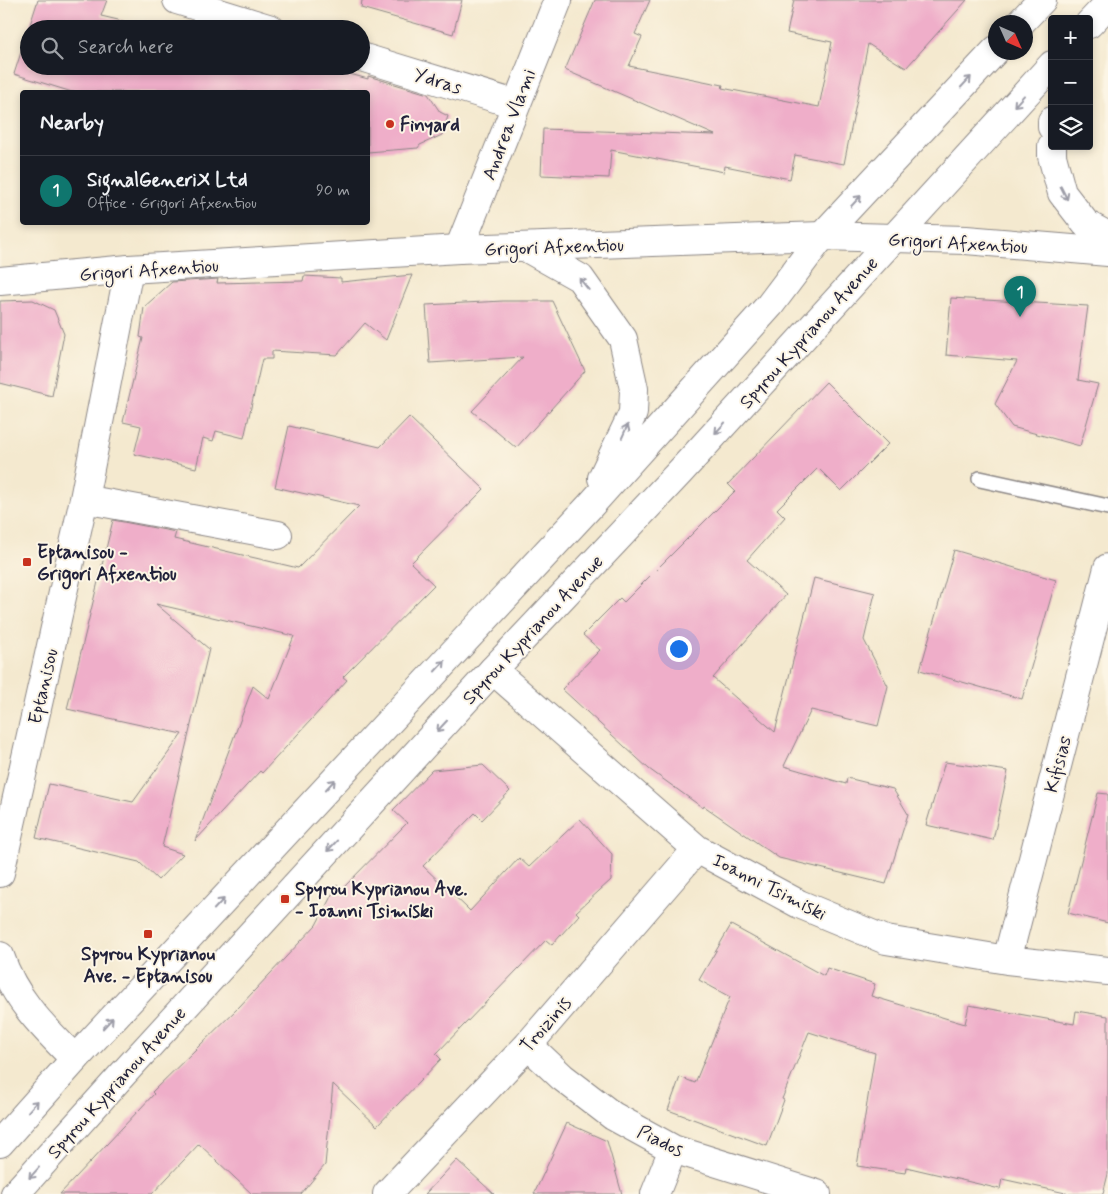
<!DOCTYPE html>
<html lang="en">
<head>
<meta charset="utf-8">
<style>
	body { margin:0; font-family:Mynerve,sans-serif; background:#242831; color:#f1f3f6 }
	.controls { position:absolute; right:15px; top:15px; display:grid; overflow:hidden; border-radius:5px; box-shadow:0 2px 8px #0003 }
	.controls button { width:45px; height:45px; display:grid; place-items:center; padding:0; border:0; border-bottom:1px solid #363941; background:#171b24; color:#f1f3f6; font:25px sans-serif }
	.compass { position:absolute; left:988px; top:15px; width:45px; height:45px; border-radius:50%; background:#171b24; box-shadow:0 2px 8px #0003; rotate:135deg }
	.you { position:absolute; left:678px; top:648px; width:18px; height:18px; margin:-12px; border:4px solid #fff; border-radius:50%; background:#1a73e8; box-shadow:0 0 0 8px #1a73e833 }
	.badge { display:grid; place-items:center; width:32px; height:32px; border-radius:50%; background:#0f766e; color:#fff; font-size:16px; font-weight:700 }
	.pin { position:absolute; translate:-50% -41px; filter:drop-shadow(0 1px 2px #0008) }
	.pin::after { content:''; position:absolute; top:26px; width:18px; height:15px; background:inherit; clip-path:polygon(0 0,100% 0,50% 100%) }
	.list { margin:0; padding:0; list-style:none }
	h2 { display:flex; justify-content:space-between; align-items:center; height:65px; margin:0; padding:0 20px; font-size:21px }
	h2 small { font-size:16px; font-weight:400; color:#9ea1a6 }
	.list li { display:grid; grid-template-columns:32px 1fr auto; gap:15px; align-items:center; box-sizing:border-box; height:70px; padding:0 20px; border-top:1px solid #363941 }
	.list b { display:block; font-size:19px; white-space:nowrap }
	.list p { margin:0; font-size:16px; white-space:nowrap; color:#9ea1a6 }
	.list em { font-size:16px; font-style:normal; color:#9ea1a6 }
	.icon { flex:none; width:28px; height:28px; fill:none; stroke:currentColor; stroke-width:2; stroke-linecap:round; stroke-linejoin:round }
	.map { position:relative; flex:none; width:1108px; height:1194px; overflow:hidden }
	.search { position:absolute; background:#171b24; box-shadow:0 2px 8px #0003; left:20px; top:20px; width:350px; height:55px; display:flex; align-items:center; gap:12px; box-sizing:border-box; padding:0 18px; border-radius:28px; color:#9ea1a6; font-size:19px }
	.panel { position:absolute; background:#171b24; box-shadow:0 2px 8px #0003; left:20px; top:90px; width:350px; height:135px; border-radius:5px }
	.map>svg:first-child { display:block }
	.building { fill:#efaec9 }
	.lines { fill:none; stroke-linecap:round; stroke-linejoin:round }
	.lane-casing { stroke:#8b8685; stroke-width:18 }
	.street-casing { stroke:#8b8685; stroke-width:30 }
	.secondary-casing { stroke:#8b8685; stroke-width:30 }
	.primary-casing { stroke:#8b8685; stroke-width:30 }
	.lane { stroke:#fff; stroke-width:15 }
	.street { stroke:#fff; stroke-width:28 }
	.secondary { stroke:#fff; stroke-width:28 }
	.primary { stroke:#fff; stroke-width:28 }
	.oneway { stroke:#9c9ca7 }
	.poi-dot { fill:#c8321e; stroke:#fcf5e5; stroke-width:2 }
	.labels { text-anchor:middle; stroke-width:4; stroke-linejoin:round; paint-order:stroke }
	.street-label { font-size:19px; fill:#22223b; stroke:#fcf5e5 }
	.poi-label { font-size:19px; font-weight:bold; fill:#22223b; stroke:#fcf5e5; text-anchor:start }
</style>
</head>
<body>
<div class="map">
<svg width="1108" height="1194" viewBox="0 0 1108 1194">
	<rect width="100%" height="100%" fill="#fcf5e5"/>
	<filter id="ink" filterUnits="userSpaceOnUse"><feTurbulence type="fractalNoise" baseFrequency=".02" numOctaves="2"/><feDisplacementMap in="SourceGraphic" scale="10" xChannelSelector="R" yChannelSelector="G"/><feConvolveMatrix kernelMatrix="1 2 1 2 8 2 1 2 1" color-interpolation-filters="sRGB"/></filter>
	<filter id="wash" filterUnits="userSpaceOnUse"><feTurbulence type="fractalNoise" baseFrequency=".0096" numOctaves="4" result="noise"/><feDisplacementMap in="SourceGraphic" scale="20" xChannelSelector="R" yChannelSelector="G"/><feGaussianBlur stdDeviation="1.12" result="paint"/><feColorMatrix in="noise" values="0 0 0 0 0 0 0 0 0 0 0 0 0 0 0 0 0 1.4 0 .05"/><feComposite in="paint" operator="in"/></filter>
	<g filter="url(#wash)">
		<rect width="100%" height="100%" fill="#f4e9cf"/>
		<g id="blocks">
			<path class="building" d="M38 0H107L101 16 157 29H29V66H321L368 79V76L428 94 440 112 448 116 442 135 420 145 418 148 368 152V92H72L14 74Z
				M362 0H462L453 34 361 8Z
				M595 0H650L635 34 642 37 629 66 723 85 722 88 819 107 832 42 787 33 794 0H967L906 68 868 44 844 164 795 155 790 179 725 166 724 172 611 150 609 178 541 175 543 129 715 135 565 70Z
				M412 275 386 340 365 323 337 355 272 351V359H262L244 438 216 431 213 441 203 438 196 468 134 454 141 426 123 422 143 338 140 337 144 307 172 282 218 279 217 283 303 281 304 276 341 278V282Z
				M951 298 1088 306 1078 380 1098 384 1080 446 1012 427 995 404 1017 361 946 355Z
				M33 300 54 310 64 334 52 396 0 383V301Z
				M503 301H552L585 371 516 448 472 411 523 357 430 363 426 305Z
				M826 382 888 444 841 491 818 468 777 509 785 517 747 560 786 595 713 678 775 732 814 578 875 593 864 640 888 686 878 726 811 710 784 766 846 784 847 778 893 789 908 814 886 884 779 858 704 806 703 808 649 769 562 689 600 650 583 635 620 598 624 602 735 491 728 484Z
				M409 417 484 489 411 563 434 585 343 677 347 680 311 720 262 773 260 771 195 841 253 686 269 699 294 636 156 604 209 649 162 847 183 854 158 880 139 862 36 838 49 784 133 802 182 734 67 709 113 520 176 532 174 539 298 568 359 506 275 487 289 426 380 447Z
				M954 550 1056 580 1022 699 920 670Z
				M945 762 1008 771 993 840 926 825Z
				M483 765 510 791 482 820 475 813 423 866 468 909 470 911 519 858 529 867 580 819 612 854 611 880 576 912 579 915 552 945 546 940 436 1054 441 1059 377 1126 333 1084 325 1165 301 1194H252L199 1144 152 1194H60L154 1094 152 1092 239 1007 316 925 337 885 341 890 407 823 393 810 432 770Z
				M1098 793 1108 794V923L1068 913Z
				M731 925 824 976 827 968 875 984 871 996 965 1024 969 1005 1074 1024 1076 1011 1108 1016V1174L1103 1194H1070L1002 1179 1000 1189 906 1167 905 1173 857 1166 875 1053 809 1032 782 1099 784 1100 767 1146 668 1110 680 1077 695 1083 730 997 699 980Z
				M567 1123 607 1141 622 1194H534Z
				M457 1160 494 1194H425Z"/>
		</g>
	</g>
	<g filter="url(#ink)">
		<use href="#blocks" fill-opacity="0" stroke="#8b8685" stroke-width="1"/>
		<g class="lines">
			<g class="lane-casing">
				<path id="lane" d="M980 479 1108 507"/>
			</g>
			<g class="street-casing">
				<path id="street" d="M177 0 271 29
					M361 57 515 104
					M459 249 558 0
					M84 499 278 535
					M493 670 697 849 799 904 886 940 1007 960 1108 971
					M0 873 84 499 129 269
					M0 956C14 999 44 1028 75 1059
					M1007 960 1108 568
					M528 1045 562 1077 613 1116 673 1149 817 1194
					M387 1194 528 1045 697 849
					M655 1194 673 1149"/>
			</g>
			<g class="secondary-casing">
				<path id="secondary" d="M0 281 129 269 459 249 822 236 966 240 1108 252"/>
			</g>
			<g class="primary-casing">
				<path id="primary" d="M1021 22 1042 0
					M1089 24 1108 4
					M1052 121V127
					M1052 146V156L1062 193 1086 224 1108 236
					M525 247 580 278 623 339 634 389 633 413 602 478
					M0 1143 75 1059 589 507 770 305 822 236 996 50
					M15 1194 122 1075 493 670 679 473 1052 65"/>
			</g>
			<use href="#lane" class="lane"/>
			<use href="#street" class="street"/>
			<use href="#secondary" class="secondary"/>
			<use href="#primary" class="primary"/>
		</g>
		<defs><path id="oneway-shaft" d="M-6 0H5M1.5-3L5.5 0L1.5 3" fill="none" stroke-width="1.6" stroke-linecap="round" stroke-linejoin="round" transform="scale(1.25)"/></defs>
		<g class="oneway">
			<use href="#oneway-shaft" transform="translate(966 82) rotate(-47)"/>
			<use href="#oneway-shaft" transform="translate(1019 101) rotate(132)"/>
			<use href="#oneway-shaft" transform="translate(1064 193) rotate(63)"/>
			<use href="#oneway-shaft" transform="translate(856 201) rotate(-47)"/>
			<use href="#oneway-shaft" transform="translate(584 284) rotate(-129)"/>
			<use href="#oneway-shaft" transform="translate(720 428) rotate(133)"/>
			<use href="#oneway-shaft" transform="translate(625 431) rotate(-66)"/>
			<use href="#oneway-shaft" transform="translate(440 666) rotate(-47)"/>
			<use href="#oneway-shaft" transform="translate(442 726) rotate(133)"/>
			<use href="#oneway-shaft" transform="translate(330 785) rotate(-47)"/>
			<use href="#oneway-shaft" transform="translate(332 846) rotate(133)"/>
			<use href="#oneway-shaft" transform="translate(219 904) rotate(-47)"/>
			<use href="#oneway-shaft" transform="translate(108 1023) rotate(-47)"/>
			<use href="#oneway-shaft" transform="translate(33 1106) rotate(-48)"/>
			<use href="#oneway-shaft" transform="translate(34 1173) rotate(132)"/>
		</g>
	</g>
	<g class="poi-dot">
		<circle cx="390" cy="124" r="5"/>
		<rect x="22" y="557" width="10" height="10" rx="2.5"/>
		<rect x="280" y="894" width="10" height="10" rx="2.5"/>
		<rect x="143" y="929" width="10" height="10" rx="2.5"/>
	</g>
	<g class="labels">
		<g class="street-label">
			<text transform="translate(438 80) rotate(17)" y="7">Ydras</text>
			<text transform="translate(508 124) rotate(-69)" y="7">Andrea Vlami</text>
			<text transform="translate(958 242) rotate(3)" y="7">Grigori Afxentiou</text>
			<text transform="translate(554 246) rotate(-2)" y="7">Grigori Afxentiou</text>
			<text transform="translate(149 269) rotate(-4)" y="7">Grigori Afxentiou</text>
			<text transform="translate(808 332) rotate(-48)" y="7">Spyrou Kyprianou Avenue</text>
			<text transform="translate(532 629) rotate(-47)" y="7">Spyrou Kyprianou Avenue</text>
			<text transform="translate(42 686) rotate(-77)" y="7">Eptanisou</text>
			<text transform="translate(1057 764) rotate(-75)" y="7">Kifisias</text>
			<text transform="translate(770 886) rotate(27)" y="7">Ioanni Tsimiski</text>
			<text transform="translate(545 1024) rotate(-49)" y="7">Troizinis</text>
			<text transform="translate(116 1082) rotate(-48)" y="7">Spyrou Kyprianou Avenue</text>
			<text transform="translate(661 1140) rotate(26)" y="7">Piados</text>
		</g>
		<g class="poi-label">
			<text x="400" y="131">Finyard</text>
			<text x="37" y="558">Eptanisou -<tspan x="37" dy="22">Grigori Afxentiou</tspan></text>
			<text x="295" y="895">Spyrou Kyprianou Ave.<tspan x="295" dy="22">- Ioanni Tsimiski</tspan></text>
			<text x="148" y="960" text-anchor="middle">Spyrou Kyprianou<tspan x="148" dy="22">Ave. - Eptanisou</tspan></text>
		</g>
	</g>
</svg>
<div class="controls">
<button>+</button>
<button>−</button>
<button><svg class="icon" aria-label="layers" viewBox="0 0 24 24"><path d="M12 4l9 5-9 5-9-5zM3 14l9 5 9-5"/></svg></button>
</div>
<svg class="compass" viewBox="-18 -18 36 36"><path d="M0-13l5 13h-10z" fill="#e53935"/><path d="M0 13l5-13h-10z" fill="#9ea1a6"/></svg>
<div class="you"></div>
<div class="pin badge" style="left:1020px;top:317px">1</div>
<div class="search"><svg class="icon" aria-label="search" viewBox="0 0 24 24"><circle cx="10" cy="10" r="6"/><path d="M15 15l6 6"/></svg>Search here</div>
<section class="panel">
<h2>Nearby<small></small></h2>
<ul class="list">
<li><span class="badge">1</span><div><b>SignalGeneriX Ltd</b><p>Office · Grigori Afxentiou</p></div><em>90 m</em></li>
</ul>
</section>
</div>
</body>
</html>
